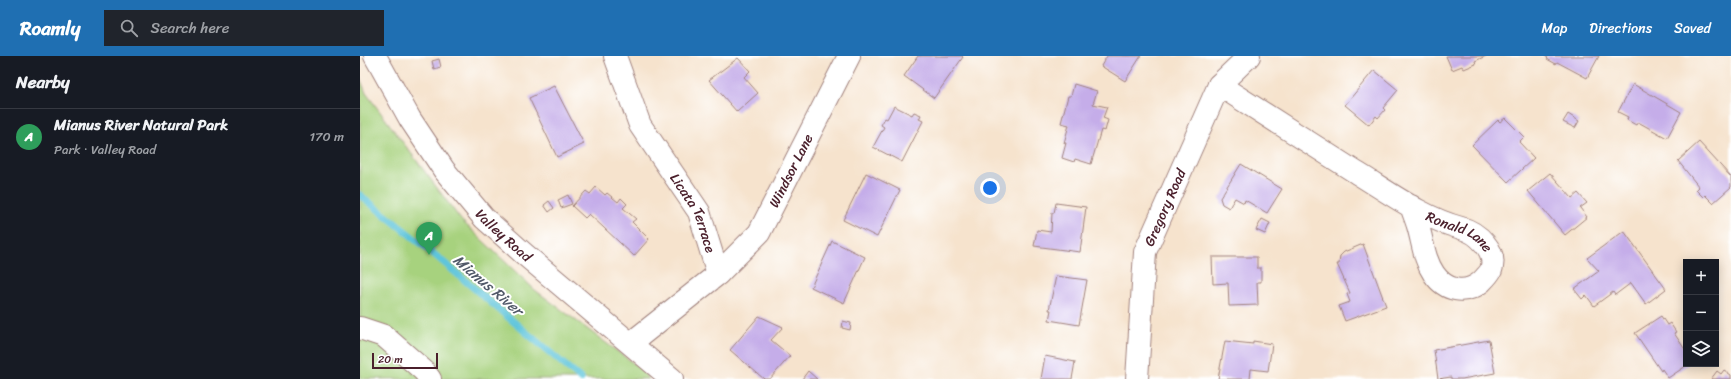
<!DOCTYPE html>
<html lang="en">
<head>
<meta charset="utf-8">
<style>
	body { margin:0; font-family:Sriracha,sans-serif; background:#20242c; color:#f1f3f6 }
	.controls { position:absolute; right:12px; bottom:12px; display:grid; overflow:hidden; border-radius:0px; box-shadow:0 2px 10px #0003 }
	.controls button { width:36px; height:36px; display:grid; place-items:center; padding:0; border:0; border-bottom:1px solid #363941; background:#171b24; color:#f1f3f6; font:20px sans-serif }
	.scale { position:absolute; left:12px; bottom:10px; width:66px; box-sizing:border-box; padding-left:4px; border:2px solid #4a1f2b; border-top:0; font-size:11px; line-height:14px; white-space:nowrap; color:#4a1f2b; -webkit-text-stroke:3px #fff; paint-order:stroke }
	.you { position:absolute; left:630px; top:132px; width:14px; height:14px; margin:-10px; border:3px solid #fff; border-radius:50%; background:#1a73e8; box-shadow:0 0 0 6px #1a73e833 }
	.badge { display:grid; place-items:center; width:26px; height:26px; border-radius:50%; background:#1f6fb2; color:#fff; font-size:13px; font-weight:700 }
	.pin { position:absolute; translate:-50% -33px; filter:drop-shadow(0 1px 2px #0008) }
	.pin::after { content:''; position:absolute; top:21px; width:14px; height:12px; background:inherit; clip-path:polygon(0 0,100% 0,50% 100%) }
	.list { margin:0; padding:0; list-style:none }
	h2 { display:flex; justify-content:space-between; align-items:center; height:52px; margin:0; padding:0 16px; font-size:17px }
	h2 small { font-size:13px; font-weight:400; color:#9ea1a6 }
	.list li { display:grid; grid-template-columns:26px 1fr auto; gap:12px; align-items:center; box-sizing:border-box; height:56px; padding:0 16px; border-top:1px solid #363941 }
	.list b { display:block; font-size:15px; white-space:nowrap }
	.list p { margin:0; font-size:13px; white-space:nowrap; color:#9ea1a6 }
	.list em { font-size:13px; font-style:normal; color:#9ea1a6 }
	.icon { flex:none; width:22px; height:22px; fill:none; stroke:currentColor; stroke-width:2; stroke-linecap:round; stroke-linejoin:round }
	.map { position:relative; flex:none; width:1371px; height:323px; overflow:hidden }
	header { display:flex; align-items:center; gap:24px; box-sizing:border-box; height:56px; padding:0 20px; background:#1f6fb2; color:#fff }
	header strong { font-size:19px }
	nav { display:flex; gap:22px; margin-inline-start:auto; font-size:14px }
	.search { width:280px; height:36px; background:#20242c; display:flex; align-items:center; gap:10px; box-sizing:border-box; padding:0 14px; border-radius:0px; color:#9ea1a6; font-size:15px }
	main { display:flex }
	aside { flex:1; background:#171b24 }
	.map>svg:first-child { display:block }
	.green { fill:#a7d27e; stroke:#787854 }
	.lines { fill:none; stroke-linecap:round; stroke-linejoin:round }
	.stream { stroke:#5ec5db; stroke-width:7 }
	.building { fill:#c5ade9 }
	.street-casing { stroke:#a0817c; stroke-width:24 }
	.secondary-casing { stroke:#a0817c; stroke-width:24 }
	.street { stroke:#fff; stroke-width:22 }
	.secondary { stroke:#fff; stroke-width:22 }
	.labels { text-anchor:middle; stroke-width:4; stroke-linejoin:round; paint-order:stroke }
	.street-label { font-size:14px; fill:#4a1f2b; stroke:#fff }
	.water-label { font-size:15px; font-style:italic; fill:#515969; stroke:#fff }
</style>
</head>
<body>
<header>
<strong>Roamly</strong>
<div class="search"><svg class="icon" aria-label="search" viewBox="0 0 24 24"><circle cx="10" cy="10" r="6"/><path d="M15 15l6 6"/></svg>Search here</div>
<nav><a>Map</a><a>Directions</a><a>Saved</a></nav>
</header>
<main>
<aside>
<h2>Nearby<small></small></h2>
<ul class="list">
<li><span class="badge" style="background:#2e9e5b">A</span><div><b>Mianus River Natural Park</b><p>Park · Valley Road</p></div><em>170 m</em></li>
</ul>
</aside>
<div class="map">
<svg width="1371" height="323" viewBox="0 0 1371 323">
	<rect width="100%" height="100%" fill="#fff"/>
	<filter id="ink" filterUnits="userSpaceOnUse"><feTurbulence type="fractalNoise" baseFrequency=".025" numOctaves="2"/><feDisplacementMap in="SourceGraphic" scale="8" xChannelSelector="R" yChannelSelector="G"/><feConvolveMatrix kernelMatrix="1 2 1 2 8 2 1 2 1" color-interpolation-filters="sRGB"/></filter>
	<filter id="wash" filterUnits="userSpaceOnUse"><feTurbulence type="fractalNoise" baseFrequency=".012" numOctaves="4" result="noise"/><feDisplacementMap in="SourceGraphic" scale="16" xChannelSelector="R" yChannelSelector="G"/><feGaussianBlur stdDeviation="0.9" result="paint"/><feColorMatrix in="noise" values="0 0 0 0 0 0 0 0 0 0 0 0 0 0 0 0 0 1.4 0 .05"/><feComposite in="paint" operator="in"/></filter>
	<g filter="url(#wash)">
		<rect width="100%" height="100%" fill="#f6e3cd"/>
		<path class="green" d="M0 22 6 37 101 164 175 234 277 310 289 323H0Z"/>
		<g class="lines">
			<path class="stream" d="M0 139 69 194 221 323"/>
		</g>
		<g id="blocks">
			<path class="building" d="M558 0H602L603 1 574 42 544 20Z
				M747 0H781L765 25 741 10Z
				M1086 0H1126L1115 5 1116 8 1104 13 1102 10 1092 14Z
				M1185 0H1239L1227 22 1197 6 1196 8 1187 3 1188 2Z
				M378 2 390 15 384 21 398 37 377 56 349 24Z
				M79 3 81 11 74 13 72 5Z
				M1014 14 1038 34 1023 52 1025 54 1018 62 1016 60 1009 69 985 49Z
				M714 28 737 35 733 48 747 51 743 62 748 64 745 75 741 74 731 108 715 103 714 106 702 102 706 87H704L709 69 701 67 708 40H711Z
				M1273 28 1321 56 1307 82 1278 66 1276 69 1267 64 1268 61 1258 56Z
				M194 30 224 88 197 101 169 42Z
				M534 50 552 59 554 56 561 59 559 63 563 65 542 106 513 91 524 71 521 69 525 62 527 63Z
				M1208 58 1219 65 1215 72 1203 66Z
				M1145 62 1164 81 1159 86 1174 102 1148 126 1112 89 1138 64 1140 66Z
				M1339 86 1371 121V131L1353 147 1345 139 1343 141 1336 134 1339 131 1318 105Z
				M881 108 922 133 907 157 885 144 884 147 875 142 869 152 862 148 860 142Z
				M506 117 540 134 517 181 483 164Z
				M1190 117 1212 142 1218 137 1227 147 1220 152 1227 161 1205 179 1168 135Z
				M236 131 245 139 247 137 258 146 261 142 267 148 263 152 276 163 272 166 289 183 274 200 229 158 225 162 212 150 226 135 230 138Z
				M208 139 212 148 201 152 198 144Z
				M189 145 194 152 189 156 184 149Z
				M696 147 726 151 720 196 674 190 677 174 691 176 692 157H694Z
				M902 163 910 167 905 178 896 174Z
				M1264 175 1306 233 1286 248 1271 227 1255 239 1253 236 1234 250 1226 239 1222 243 1214 233 1239 215 1227 202Z
				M472 185 505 201 484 247 451 231Z
				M1003 188 1026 250 985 265 979 250 990 246 987 238 990 237 977 208H979L980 200 984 196Z
				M852 201H897V212H901V226H897L898 249 869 250 868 227 853 228Z
				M696 220 727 224 719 269 689 264 691 254H689Z
				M399 260 423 271 411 284 430 300 410 323H404L370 294Z
				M1301 260 1307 269 1310 267 1316 276 1314 277 1326 295V308H1329L1308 322 1302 313 1301 315 1275 277Z
				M483 265 491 267 490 274 482 272Z
				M1129 284 1135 317 1102 323H1091V321L1078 323 1074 294Z
				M865 285 893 288V285L912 288 908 315 891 313 890 323H858Z
				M685 300 715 306 712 323H681Z
				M1364 314 1371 319V323H1351L1357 315 1361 318Z
				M448 315 457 323H442Z"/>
		</g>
	</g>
	<g filter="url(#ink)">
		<use href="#blocks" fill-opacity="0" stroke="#a0817c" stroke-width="1"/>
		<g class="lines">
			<g class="street-casing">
				<g id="street">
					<path id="s1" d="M255 0 280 69 339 156 358 218 271 287"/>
					<path id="s2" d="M859 29C905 58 951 88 997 117 1030 137 1063 162 1101 172 1117 176 1138 195 1131 214 1129 218 1124 223 1121 226 1105 239 1086 235 1074 218 1064 203 1063 187 1058 170 1056 163 1053 156 1051 150"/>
					<path id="s3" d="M358 218 399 177 489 0"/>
					<path d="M0 272 24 280 64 315 70 323"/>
					<path id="s4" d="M777 323 785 196 859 29 889 0"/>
				</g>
			</g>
			<g class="secondary-casing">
				<g id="secondary">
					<path id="s5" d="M15 0 50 63 84 114 124 162 163 197 312 323"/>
				</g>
			</g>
			<use href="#street" class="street"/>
			<use href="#secondary" class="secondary"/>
		</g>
	</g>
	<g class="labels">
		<g class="street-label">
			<text dy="5" stroke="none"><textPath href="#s3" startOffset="128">Windsor Lane</textPath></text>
			<text dy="5" stroke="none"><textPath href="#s4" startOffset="176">Gregory Road</textPath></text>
			<text dy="5" stroke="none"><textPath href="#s1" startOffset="177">Licata Terrace</textPath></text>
			<text dy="5" stroke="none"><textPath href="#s5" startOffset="222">Valley Road</textPath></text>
			<text dy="5" stroke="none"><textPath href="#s2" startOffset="282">Ronald Lane</textPath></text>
		</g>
		<g class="water-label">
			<text transform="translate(128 229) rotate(40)" y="5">Mianus River</text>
		</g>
	</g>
</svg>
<div class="controls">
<button>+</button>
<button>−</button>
<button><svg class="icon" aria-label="layers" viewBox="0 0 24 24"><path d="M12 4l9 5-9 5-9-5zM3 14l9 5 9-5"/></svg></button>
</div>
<div class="scale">20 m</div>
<div class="you"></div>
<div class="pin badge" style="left:69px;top:199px;background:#2e9e5b">A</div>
</div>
</main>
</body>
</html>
